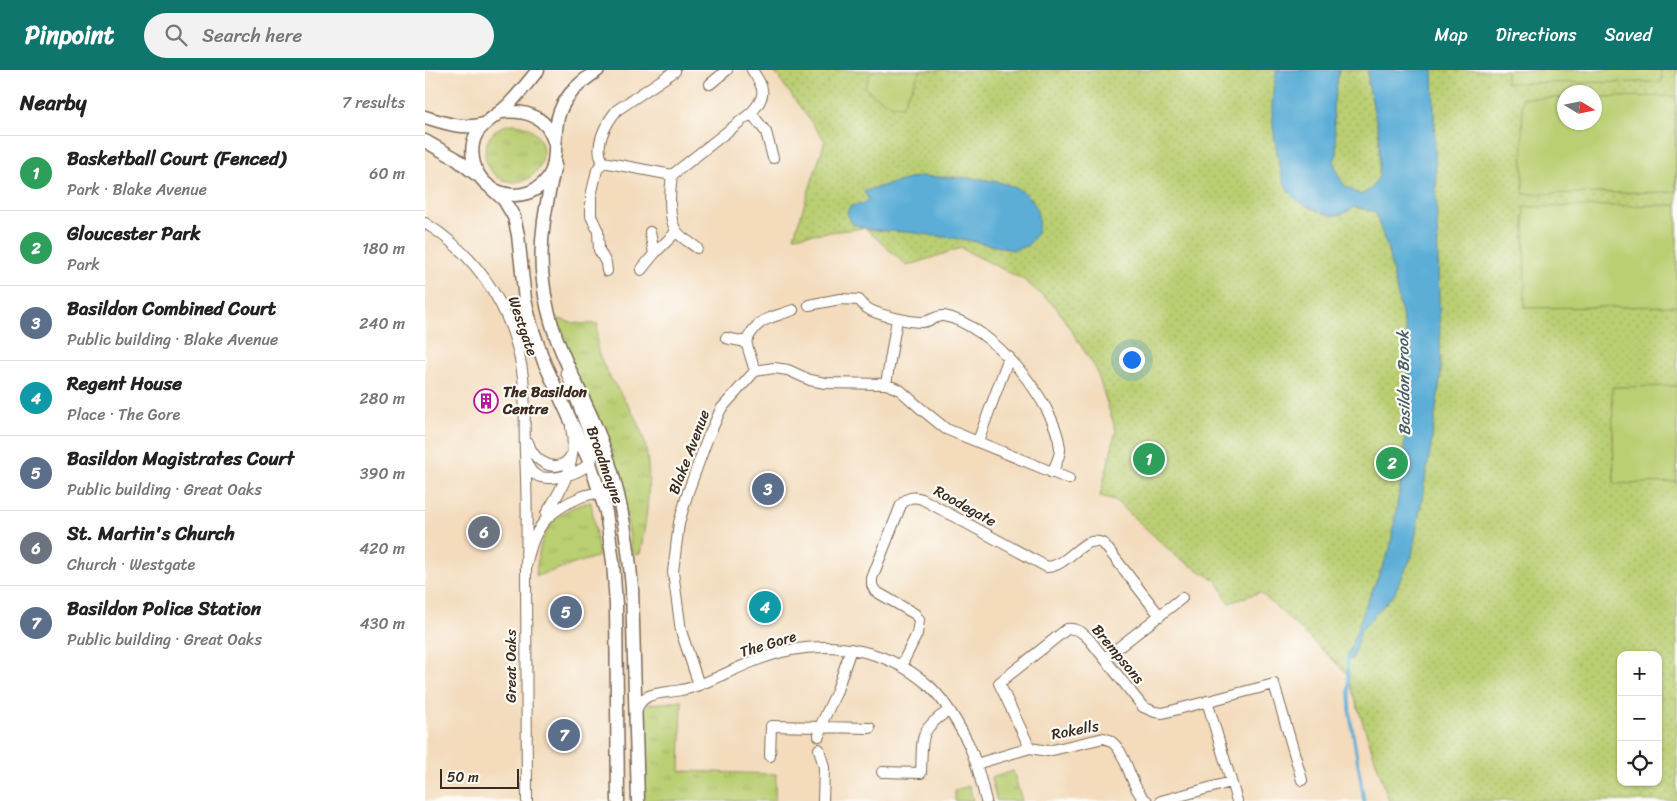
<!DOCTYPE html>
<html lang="en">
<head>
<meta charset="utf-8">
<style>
	body { margin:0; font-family:Sriracha,sans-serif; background:#f2f2f2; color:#222 }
	.controls { position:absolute; right:15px; bottom:15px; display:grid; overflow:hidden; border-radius:10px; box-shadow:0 1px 4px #0004 }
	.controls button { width:45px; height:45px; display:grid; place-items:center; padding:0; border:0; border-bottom:1px solid #e0e0e0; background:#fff; color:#222; font:25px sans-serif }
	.compass { position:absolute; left:1132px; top:15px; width:45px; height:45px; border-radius:50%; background:#fff; box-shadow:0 1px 4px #0004; rotate:100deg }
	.scale { position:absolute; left:15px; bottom:12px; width:79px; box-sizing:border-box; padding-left:5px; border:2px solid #3b2a1e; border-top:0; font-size:14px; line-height:18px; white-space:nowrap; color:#3b2a1e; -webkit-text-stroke:4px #fdfcf7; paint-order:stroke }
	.you { position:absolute; left:706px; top:289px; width:18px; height:18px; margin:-12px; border:4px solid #fff; border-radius:50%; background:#1a73e8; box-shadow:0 0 0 8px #1a73e833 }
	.badge { display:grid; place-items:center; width:32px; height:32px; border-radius:50%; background:#0f766e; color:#fff; font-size:16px; font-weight:700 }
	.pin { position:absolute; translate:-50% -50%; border:2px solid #fff; box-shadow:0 1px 5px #0006 }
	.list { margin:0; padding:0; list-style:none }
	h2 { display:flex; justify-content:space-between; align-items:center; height:65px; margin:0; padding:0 20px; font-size:21px }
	h2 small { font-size:16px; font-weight:400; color:#767676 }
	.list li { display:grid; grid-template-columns:32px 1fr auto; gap:15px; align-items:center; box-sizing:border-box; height:75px; padding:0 20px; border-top:1px solid #e0e0e0 }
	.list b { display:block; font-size:19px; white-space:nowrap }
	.list p { margin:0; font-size:16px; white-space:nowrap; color:#767676 }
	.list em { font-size:16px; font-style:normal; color:#767676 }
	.icon { flex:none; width:28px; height:28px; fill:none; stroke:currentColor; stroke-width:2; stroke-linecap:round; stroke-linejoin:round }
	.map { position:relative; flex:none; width:1252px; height:731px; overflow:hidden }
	header { display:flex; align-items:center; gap:30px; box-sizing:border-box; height:70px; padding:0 25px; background:#0f766e; color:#fff }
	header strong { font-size:24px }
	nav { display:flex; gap:28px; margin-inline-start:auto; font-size:18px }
	.search { width:350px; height:45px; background:#f2f2f2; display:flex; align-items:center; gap:12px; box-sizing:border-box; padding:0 18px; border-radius:28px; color:#767676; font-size:19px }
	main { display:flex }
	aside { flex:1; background:#fff }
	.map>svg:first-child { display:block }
	.grass { fill:url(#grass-tufts); stroke:#7a7c48 }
	.park { fill:url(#park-dots); stroke:#7a7c48; fill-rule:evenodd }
	.pitch { fill:#bace72; stroke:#7a7c48 }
	.water { fill:#5caed7; stroke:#4c6c7a }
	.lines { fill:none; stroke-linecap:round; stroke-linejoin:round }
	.stream { stroke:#5caed7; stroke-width:3 }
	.minor-casing { stroke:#7b6855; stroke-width:12 }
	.major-casing { stroke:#7b6855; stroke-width:15 }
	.minor { stroke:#fff; stroke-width:10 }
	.major { stroke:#fff; stroke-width:12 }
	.labels { text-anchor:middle; stroke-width:4.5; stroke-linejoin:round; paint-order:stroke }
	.street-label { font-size:15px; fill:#3b2a1e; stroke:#fdfcf7 }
	.poi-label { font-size:15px; font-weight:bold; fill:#3b2a1e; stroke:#fdfcf7; text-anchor:start }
	.water-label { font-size:16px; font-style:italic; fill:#485f68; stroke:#fdfcf7 }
</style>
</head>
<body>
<header>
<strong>Pinpoint</strong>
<div class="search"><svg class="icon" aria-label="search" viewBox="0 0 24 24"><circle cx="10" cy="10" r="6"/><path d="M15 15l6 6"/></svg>Search here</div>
<nav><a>Map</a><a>Directions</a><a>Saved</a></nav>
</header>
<main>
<aside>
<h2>Nearby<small>7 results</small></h2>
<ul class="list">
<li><span class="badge" style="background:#2e9e5b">1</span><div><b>Basketball Court (Fenced)</b><p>Park · Blake Avenue</p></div><em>60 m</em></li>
<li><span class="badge" style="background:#2e9e5b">2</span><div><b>Gloucester Park</b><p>Park</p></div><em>180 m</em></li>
<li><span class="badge" style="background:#5c6f8a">3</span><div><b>Basildon Combined Court</b><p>Public building · Blake Avenue</p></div><em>240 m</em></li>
<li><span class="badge" style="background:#0f9aa8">4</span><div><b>Regent House</b><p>Place · The Gore</p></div><em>280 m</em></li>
<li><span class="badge" style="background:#5c6f8a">5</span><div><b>Basildon Magistrates Court</b><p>Public building · Great Oaks</p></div><em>390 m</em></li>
<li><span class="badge" style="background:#6b7280">6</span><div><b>St. Martin's Church</b><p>Church · Westgate</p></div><em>420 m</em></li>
<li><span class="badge" style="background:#5c6f8a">7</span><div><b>Basildon Police Station</b><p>Public building · Great Oaks</p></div><em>430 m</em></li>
</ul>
</aside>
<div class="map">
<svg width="1252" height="731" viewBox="0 0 1252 731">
	<defs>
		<pattern id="grass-tufts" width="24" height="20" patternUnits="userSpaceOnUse" patternTransform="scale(1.25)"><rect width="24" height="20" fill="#bace72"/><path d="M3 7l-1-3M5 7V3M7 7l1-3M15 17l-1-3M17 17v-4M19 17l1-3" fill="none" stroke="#a1b162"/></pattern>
		<pattern id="park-dots" width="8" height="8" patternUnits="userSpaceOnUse" patternTransform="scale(1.25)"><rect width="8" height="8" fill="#bace72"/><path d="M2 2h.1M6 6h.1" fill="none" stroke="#a1b162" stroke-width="1.8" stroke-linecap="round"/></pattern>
	</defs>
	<rect width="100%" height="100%" fill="#fdfcf7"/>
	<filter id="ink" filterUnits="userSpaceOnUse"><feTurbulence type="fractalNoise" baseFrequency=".02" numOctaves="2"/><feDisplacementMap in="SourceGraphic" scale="10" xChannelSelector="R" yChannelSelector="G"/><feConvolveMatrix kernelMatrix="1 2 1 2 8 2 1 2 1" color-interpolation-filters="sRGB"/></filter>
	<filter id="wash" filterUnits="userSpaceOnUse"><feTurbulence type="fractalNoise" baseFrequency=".0096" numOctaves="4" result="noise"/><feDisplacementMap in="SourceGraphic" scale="20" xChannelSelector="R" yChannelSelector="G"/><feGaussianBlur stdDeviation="1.12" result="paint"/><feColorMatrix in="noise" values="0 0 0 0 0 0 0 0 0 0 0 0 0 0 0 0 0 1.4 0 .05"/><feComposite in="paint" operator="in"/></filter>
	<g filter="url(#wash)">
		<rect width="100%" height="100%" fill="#f3dbbc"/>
		<path class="grass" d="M60 83a29 29 0 1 1 58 0a29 29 0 1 1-58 0Z
			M128 246C143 254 156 254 173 254 172 263 171 272 173 281 183 313 211 338 219 370 228 407 222 447 215 484L207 485 203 454Z
			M166 432 174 486 111 506C114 466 124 441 166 432Z
			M257 631 255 701 351 704 350 731H219L215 642 221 635 225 634Z
			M588 701 597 731H572L566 708Z
			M544 716 548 731H530V720Z"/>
		<path class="park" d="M348 0H1252V731H964L921 602 835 522 804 533 792 511 752 487 690 430 675 426 691 361 671 299 631 237 599 210 536 178 482 196 440 158 369 166 400 71ZM1140 22H1170V52H1140ZM1196 585H1233V712H1196Z"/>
		<path class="pitch" d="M450 0H496L477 36C462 36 451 27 440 18L444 5Z
			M1081 0H1236L1237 12 1081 13Z
			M1250 26 1251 122 1098 124 1097 28H1139L1140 52H1170V27Z
			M1252 135V236L1100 238 1099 137Z
			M1252 316V412L1189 414 1187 317Z"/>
		<path class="water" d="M852 0H914L908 38 912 84 909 91C914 111 917 116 936 125L946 119 954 106V64L943 13V0H1008L1016 304 1005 382 987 486 969 524 936 560 927 590 922 588 940 537 965 479 975 417 984 331 981 263 962 177 950 142 929 137C914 148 907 147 891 140 880 136 870 130 863 120 854 108 847 54 847 38 847 26 849 12 852 0Z
			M495 106C527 109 608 101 613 146 615 161 612 165 602 176L588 180 542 170 482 162 447 160 427 154 422 143 425 136 438 134 443 129 439 121Z"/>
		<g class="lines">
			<path class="stream" d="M924 584 922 588 925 645 939 731"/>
		</g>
	</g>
	<g filter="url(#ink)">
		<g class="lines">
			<g class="minor-casing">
				<path id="minor" d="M285 14 302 0
					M326 43 341 62 348 88
					M178 92 247 105 326 43C343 25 339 18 327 0
					M247 105C245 119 242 151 253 163 258 169 266 173 272 178
					M0 153C55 187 90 243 98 307 101 332 99 358 100 383 102 421 102 459 101 497
					M225 162 229 184 251 162
					M216 200 229 184
					M182 201 181 193 174 180 173 161 166 146V126L172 100 178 92C168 76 181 53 192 40L250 1
					M384 235 415 229 434 230C436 232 439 236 442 238 451 245 485 252 497 252 504 252 512 245 519 246 565 254 630 331 635 378 636 385 630 396 627 403
					M301 268 321 272
					M330 301 321 272C333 247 344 249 368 240
					M461 314 472 249
					M553 371 584 287
					M103 372C108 393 135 407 147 384
					M102 393C104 398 106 403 111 405 124 413 161 403 167 389 170 383 168 376 166 370L141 302
					M121 444C139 416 153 391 146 357
					M680 588 757 528
					M476 596 492 564 494 550 490 544 450 521 447 515V508L476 435C482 427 488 426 497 429L622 497C645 496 658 462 679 474L735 546
					M274 615 256 561 248 502 254 453 263 422 282 370 296 339 330 301 349 298 363 300 385 310 400 313 461 314 475 320 494 337 521 359 644 409
					M782 631 812 731
					M211 641C218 620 238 624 256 620 262 619 268 617 274 615 304 603 334 586 366 580 414 571 465 582 502 614 519 628 533 653 543 673 552 691 556 712 561 731
					M394 666 395 657 411 623 426 579
					M605 678 574 613 642 559C652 558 657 562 664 569L718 637 730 642 738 643 849 614 877 710
					M394 679 399 697 398 731
					M345 686 346 656 445 658
					M551 694 605 678 623 681 679 668C703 674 703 719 722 731
					M457 702 496 703C498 669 492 661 523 641
					M102 731 101 497C104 481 108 466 118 453 131 436 179 408 194 433
					M736 731 806 712"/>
			</g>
			<g class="major-casing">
				<path id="major" d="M113 0C103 12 94 24 83 35 66 52 43 57 48 89 50 103 59 115 72 121 82 126 95 126 105 122 143 105 123 71 135 41 142 23 157 11 173 0
					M76 42C100 40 121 45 129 71
					M0 47C19 53 39 60 59 54
					M0 71 30 88 52 105
					M130 95C121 134 113 172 118 211 124 271 154 313 175 367 194 415 203 467 207 518L213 731
					M66 118 79 130 89 147 93 165 100 230 106 255 119 292 165 393 181 442 188 492 191 535 193 731"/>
			</g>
			<use href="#minor" class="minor"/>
			<use href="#major" class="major"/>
		</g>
	</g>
	<defs>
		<g id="building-ring" transform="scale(1.25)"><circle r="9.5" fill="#fdfcf7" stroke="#b5179e" stroke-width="1.5"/><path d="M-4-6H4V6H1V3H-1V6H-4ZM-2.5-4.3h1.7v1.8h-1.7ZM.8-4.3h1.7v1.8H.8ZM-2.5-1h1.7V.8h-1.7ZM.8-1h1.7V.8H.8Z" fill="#b5179e"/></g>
	</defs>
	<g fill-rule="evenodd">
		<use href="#building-ring" x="61" y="331"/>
	</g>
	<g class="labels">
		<g class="street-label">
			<text transform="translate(98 256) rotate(71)" y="5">Westgate</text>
			<text transform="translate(264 382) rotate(-69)" y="5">Blake Avenue</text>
			<text transform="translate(180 395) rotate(70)" y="5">Broadmayne</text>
			<text transform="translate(540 436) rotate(29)" y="5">Roodegate</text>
			<text transform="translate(343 574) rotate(-17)" y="5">The Gore</text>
			<text transform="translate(693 584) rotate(50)" y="5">Brempsons</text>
			<text transform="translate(86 596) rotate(-90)" y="5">Great Oaks</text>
			<text transform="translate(650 660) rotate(-11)" y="5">Rokells</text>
		</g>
		<g class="poi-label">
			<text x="78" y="327">The Basildon<tspan x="78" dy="17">Centre</tspan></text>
		</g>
		<g class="water-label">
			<text transform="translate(978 313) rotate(-91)" y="6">Basildon Brook</text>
		</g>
	</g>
</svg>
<div class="controls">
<button>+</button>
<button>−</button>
<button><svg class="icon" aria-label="locate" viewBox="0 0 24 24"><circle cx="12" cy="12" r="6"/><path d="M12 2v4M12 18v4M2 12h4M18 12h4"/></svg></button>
</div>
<svg class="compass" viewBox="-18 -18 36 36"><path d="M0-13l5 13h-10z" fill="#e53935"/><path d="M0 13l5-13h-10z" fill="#767676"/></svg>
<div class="scale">50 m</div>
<div class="you"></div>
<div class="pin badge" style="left:724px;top:389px;background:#2e9e5b">1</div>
<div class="pin badge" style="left:967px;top:393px;background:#2e9e5b">2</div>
<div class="pin badge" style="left:343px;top:419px;background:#5c6f8a">3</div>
<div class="pin badge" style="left:340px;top:537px;background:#0f9aa8">4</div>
<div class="pin badge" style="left:141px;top:542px;background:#5c6f8a">5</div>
<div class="pin badge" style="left:59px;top:462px;background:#6b7280">6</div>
<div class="pin badge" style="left:139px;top:665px;background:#5c6f8a">7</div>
</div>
</main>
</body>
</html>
